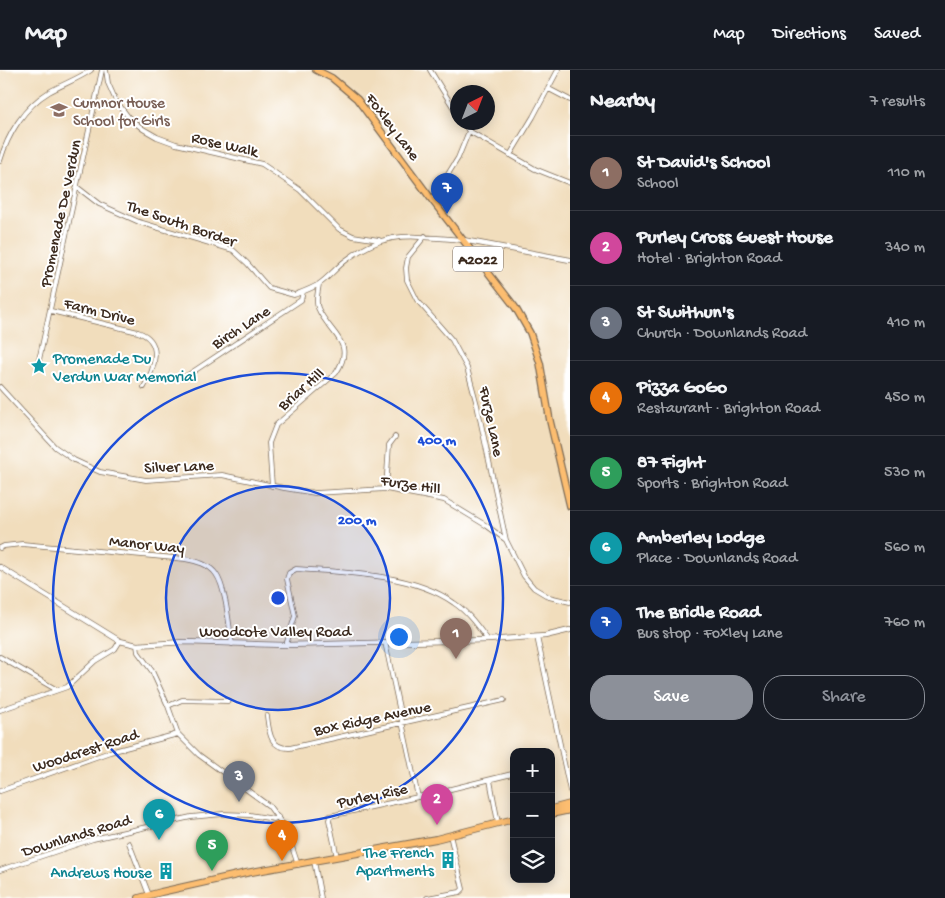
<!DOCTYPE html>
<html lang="en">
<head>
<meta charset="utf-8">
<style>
	body { margin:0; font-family:"Gochi Hand",sans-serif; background:#242831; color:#f1f3f6 }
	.controls { position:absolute; right:15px; bottom:15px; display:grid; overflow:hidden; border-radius:10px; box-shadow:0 2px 12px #0003 }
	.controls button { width:45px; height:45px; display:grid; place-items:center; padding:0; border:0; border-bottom:1px solid #363941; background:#171b24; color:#f1f3f6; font:25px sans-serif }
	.compass { position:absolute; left:450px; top:15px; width:45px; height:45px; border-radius:50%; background:#171b24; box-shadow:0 2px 12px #0003; rotate:42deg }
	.you { position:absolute; left:398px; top:566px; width:18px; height:18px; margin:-12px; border:4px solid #fff; border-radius:50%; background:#1a73e8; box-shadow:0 0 0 8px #1a73e833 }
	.badge { display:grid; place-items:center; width:32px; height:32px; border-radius:50%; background:#8c9099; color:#fff; font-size:16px; font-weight:700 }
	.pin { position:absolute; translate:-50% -41px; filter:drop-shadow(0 1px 2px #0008) }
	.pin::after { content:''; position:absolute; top:26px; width:18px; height:15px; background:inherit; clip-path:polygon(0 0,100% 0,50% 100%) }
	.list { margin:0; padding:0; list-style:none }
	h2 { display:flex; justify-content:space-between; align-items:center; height:65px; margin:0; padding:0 20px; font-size:21px }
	h2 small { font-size:16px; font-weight:400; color:#9ea1a6 }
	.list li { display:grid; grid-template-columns:32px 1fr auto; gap:15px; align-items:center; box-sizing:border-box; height:75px; padding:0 20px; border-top:1px solid #363941 }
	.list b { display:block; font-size:19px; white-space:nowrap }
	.list p { margin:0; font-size:16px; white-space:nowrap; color:#9ea1a6 }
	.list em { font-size:16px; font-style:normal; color:#9ea1a6 }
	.actions { display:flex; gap:10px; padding:15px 20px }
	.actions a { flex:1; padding:11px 0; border:1px solid #8c9099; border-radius:20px; text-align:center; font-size:18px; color:#8c9099 }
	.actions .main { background:#8c9099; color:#fff }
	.icon { flex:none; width:28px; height:28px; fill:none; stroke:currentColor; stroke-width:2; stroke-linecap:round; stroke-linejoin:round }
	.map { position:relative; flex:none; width:570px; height:828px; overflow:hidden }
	header { display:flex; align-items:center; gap:30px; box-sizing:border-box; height:70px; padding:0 25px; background:#171b24; border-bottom:1px solid #363941 }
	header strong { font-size:24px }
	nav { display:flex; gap:28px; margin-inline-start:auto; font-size:18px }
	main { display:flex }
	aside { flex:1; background:#171b24 }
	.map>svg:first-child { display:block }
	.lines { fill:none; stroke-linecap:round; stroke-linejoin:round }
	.minor-casing { stroke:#7b6955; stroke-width:5.5 }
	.tertiary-casing { stroke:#7b6955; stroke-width:6 }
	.primary-casing { stroke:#7b6955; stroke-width:8 }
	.trunk-casing { stroke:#7b6955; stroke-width:8 }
	.minor { stroke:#fff; stroke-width:4 }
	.tertiary { stroke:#fff; stroke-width:4.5 }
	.primary { stroke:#fcbd6f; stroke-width:5.5 }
	.trunk { stroke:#fcbd6f; stroke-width:6 }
	.ring { fill:none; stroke:#1d4ed8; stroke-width:2.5 }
	.labels { text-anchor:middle; stroke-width:4; stroke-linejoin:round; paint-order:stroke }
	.shield { fill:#fff; stroke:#766a62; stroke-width:1 }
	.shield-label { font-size:15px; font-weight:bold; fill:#3b2a1e }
	.education-label { font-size:16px; fill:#785e54; stroke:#fff; text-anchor:start }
	.street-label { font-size:16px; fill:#3b2a1e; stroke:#fff }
	.culture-label { font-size:16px; fill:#0d838f; stroke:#fff; text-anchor:end }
	.centre { fill:#1d4ed8; stroke:#fff; stroke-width:2.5 }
	.ring-label { font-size:15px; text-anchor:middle; font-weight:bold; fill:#1d4ed8; stroke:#fff; stroke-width:4; stroke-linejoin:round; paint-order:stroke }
</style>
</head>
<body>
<header>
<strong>Map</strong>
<nav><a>Map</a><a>Directions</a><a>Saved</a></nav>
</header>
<main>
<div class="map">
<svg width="570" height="828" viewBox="0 0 570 828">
	<rect width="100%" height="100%" fill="#fff"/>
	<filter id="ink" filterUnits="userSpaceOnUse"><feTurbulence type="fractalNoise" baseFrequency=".02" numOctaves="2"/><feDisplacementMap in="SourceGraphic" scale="10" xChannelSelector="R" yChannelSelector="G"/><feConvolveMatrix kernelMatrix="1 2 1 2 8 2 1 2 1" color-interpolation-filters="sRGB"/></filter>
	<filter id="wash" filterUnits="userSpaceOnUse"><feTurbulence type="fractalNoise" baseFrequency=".0096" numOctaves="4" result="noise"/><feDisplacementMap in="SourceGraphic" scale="20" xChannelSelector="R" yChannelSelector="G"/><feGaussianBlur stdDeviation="1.12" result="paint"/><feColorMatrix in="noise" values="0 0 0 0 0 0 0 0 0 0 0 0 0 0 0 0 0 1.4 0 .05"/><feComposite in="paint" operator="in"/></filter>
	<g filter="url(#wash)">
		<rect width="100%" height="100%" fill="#f1ddbc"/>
	</g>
	<g filter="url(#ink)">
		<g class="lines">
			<g class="minor-casing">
				<path id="minor" d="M106 0 108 13 116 31 129 48 143 59 157 67 176 74 262 94 300 120 339 159 353 166 379 170
					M430 0 458 45
					M549 19 570 30
					M462 52 469 61 535 99 570 113
					M510 85 533 47 558 0
					M0 91C8 64 24 37 49 22 63 14 78 9 91 0
					M77 117 99 134 139 152 233 180 247 193 269 218 294 225C302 222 311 219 319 214 328 208 336 198 345 191 388 158 413 167 463 170
					M432 130 458 88 469 61
					M425 166 408 187 406 198 407 210 417 230 452 270 467 298 477 335 506 470 524 506 534 518 549 527 570 532
					M51 241 138 262C164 271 155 298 144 317
					M39 290 102 0
					M185 307 301 230 303 222
					M0 317 55 377 74 390 100 402 146 410 222 405 284 418 315 423 386 419 444 430 487 456 506 470
					M272 416 269 373 276 355 336 303C357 272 329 264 318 238 315 231 318 222 319 214
					M386 419 389 375 395 367
					M0 478 4 476 22 474 185 489C196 491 209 494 216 504 226 518 229 556 232 574
					M537 567 570 721
					M385 572 418 727
					M137 575 138 582 152 601 168 636 178 664 199 685 269 736 286 759 298 795
					M286 575 295 546 287 509 289 503 296 499C344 502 414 504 454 533 468 542 478 557 488 570
					M0 587 57 620
					M168 636 182 630 228 631
					M0 640 67 617 95 591 115 579 120 571
					M267 646C269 662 270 679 290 678L504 630
					M490 710 498 753
					M0 721 110 682 178 664
					M129 773 149 825
					M337 787 329 750 330 746 418 727 512 704
					M314 791 321 828
					M0 800 93 769 191 747 223 744 250 745 274 749 278 747
					M427 828 460 822 463 819 450 765"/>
			</g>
			<g class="tertiary-casing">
				<path id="tertiary" d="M463 170 570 190
					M0 497 120 571 137 575 184 572 286 575 488 570 545 566 570 560"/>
			</g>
			<g class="primary-casing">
				<path id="primary" d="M316 0 332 8 357 29 432 130 515 237 530 263 540 293 550 351 570 436"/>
			</g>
			<g class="trunk-casing">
				<path id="trunk" d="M551 739 570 734
					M551 744 570 740
					M139 828 161 822 246 803 436 769 514 749"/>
			</g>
			<use href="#minor" class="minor"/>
			<use href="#tertiary" class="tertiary"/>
			<use href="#primary" class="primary"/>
			<use href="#trunk" class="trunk"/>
		</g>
	</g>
	<circle cx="278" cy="528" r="112" fill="#1d4ed8" fill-opacity=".12"/>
	<g class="ring">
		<circle cx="278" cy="528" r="112"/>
		<circle cx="278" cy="528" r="225"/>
	</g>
	<defs>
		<g id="school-bare" transform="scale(1.35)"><path d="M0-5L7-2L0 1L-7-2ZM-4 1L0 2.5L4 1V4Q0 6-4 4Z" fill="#8d6e63" stroke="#fff" stroke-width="2.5" paint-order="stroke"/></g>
		<g id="sight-bare" transform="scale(1.35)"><path d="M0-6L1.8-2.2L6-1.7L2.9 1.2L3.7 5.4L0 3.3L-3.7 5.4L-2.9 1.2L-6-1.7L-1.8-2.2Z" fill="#0f9aa8" stroke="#fff" stroke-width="2.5" paint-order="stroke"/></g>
		<g id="building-bare" transform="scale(1.35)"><path d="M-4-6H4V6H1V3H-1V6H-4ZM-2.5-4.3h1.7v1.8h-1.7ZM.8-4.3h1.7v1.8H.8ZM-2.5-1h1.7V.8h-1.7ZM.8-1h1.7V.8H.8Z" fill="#0f9aa8" stroke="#fff" stroke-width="2.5" paint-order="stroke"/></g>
	</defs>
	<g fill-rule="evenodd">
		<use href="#school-bare" x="59" y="40"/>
		<use href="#sight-bare" x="39" y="296"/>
		<use href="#building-bare" x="448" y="790"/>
		<use href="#building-bare" x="166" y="801"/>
	</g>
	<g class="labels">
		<rect class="shield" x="453" y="176.5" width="50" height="25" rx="4"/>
		<g class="shield-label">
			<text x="478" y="194">A2022</text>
		</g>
		<g class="education-label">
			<text x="73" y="37">Cumnor House<tspan x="73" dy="18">School for Girls</tspan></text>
		</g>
		<g class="street-label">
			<text transform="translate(394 56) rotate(53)" y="6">Foxley Lane</text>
			<text transform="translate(225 73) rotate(13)" y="6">Rose Walk</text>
			<text transform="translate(59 143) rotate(-78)" y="6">Promenade De Verdun</text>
			<text transform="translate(182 152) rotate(19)" y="6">The South Border</text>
			<text transform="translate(100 240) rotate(14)" y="6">Farm Drive</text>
			<text transform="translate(240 256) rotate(-33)" y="6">Birch Lane</text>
			<text transform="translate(300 318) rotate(-41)" y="6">Briar Hill</text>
			<text transform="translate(493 351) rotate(78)" y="6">Furze Lane</text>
			<text transform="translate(179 395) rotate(-2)" y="6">Silver Lane</text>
			<text transform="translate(411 413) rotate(9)" y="6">Furze Hill</text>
			<text transform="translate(147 473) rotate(6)" y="6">Manor Way</text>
			<text x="275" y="566">Woodcote Valley Road</text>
			<text transform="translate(372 647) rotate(-12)" y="6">Box Ridge Avenue</text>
			<text transform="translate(85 679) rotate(-18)" y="6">Woodcrest Road</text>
			<text transform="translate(372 724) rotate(-12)" y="6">Purley Rise</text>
			<text transform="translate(76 764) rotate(-17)" y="6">Downlands Road</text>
		</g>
		<g class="culture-label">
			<text x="53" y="293" text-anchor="start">Promenade Du<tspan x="53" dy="18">Verdun War Memorial</tspan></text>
			<text x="434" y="787">The French<tspan x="434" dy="18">Apartments</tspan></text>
			<text x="152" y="807">Andrews House</text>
		</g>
	</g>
	<circle cx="278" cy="528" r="8" class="centre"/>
	<g class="ring-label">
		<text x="437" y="374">400 m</text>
		<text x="357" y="454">200 m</text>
	</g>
</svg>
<div class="controls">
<button>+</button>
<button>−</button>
<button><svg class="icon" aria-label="layers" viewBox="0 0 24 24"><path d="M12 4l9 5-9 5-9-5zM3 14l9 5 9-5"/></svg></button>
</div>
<svg class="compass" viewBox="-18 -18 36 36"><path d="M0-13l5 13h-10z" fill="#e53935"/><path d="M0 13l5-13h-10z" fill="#9ea1a6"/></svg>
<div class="you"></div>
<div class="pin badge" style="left:456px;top:589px;background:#8d6e63">1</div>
<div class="pin badge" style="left:437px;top:755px;background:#d1479c">2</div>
<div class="pin badge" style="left:239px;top:732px;background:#6b7280">3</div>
<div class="pin badge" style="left:282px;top:791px;background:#e8710a">4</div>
<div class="pin badge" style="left:212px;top:801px;background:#2e9e5b">5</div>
<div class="pin badge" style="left:159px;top:770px;background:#0f9aa8">6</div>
<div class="pin badge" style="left:447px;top:144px;background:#1a4fb4">7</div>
</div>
<aside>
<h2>Nearby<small>7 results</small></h2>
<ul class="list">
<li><span class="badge" style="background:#8d6e63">1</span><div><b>St David's School</b><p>School</p></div><em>110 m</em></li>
<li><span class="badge" style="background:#d1479c">2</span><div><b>Purley Cross Guest House</b><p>Hotel · Brighton Road</p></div><em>340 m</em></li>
<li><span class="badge" style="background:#6b7280">3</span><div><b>St Swithun's</b><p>Church · Downlands Road</p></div><em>410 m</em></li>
<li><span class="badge" style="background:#e8710a">4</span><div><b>Pizza GoGo</b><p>Restaurant · Brighton Road</p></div><em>450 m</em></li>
<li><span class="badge" style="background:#2e9e5b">5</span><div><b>87 Fight</b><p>Sports · Brighton Road</p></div><em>530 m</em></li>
<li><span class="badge" style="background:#0f9aa8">6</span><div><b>Amberley Lodge</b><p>Place · Downlands Road</p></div><em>560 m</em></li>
<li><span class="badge" style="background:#1a4fb4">7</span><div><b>The Bridle Road</b><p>Bus stop · Foxley Lane</p></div><em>760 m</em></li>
</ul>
<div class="actions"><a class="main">Save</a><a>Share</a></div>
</aside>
</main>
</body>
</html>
